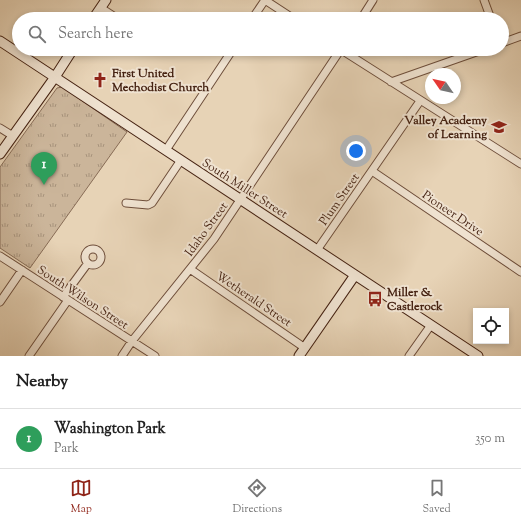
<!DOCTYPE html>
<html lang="en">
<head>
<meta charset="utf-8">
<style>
	body { margin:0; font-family:"Sorts Mill Goudy",serif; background:#f2f2f2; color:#222 }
	.controls { position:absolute; right:12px; bottom:12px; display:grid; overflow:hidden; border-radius:0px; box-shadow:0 2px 6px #0003 }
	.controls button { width:36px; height:36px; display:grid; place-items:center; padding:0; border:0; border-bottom:1px solid #e0e0e0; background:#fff; color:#222; font:20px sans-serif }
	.compass { position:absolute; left:425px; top:68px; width:36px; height:36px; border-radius:50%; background:#fff; box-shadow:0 2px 6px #0003; rotate:304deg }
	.you { position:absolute; left:356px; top:151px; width:14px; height:14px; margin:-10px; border:3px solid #fff; border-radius:50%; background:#1a73e8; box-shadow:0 0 0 6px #1a73e833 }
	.badge { display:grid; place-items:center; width:26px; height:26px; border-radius:50%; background:#8f2418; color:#fff; font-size:13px; font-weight:700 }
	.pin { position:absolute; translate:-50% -33px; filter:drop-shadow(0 1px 2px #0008) }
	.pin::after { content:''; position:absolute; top:21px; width:14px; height:12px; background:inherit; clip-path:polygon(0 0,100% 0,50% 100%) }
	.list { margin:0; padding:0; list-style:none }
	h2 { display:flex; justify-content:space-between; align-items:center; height:52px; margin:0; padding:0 16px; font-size:17px }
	h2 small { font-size:13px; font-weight:400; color:#767676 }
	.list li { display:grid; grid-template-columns:26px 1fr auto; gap:12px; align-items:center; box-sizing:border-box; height:60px; padding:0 16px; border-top:1px solid #e0e0e0 }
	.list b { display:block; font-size:15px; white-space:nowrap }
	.list p { margin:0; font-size:13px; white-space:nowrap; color:#767676 }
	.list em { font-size:13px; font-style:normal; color:#767676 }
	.icon { flex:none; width:22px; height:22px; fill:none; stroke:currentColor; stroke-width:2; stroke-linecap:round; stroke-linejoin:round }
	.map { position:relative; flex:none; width:521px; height:356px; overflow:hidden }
	.search { position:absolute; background:#fff; box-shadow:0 2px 6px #0003; left:12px; right:12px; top:12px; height:44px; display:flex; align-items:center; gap:10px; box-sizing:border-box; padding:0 14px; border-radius:22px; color:#767676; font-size:15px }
	.sheet { height:112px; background:#fff }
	nav { display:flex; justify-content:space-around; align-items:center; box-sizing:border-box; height:56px; border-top:1px solid #e0e0e0; background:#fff; font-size:11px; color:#767676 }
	nav a { display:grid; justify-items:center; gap:2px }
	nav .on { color:#8f2418 }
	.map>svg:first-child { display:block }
	.park { fill:url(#park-tufts); stroke:#886c56 }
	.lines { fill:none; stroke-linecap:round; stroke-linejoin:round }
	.street-casing { stroke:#6e4e3b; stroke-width:9 }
	.secondary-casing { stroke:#452212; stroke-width:11 }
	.street { stroke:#efe2d0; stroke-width:7 }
	.secondary { stroke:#efe2d0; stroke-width:9 }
	.labels { text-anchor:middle; stroke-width:4; stroke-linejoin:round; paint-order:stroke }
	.poi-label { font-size:12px; font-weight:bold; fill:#452212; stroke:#efe2d0; text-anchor:start }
	.street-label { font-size:12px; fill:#452212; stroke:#efe2d0 }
</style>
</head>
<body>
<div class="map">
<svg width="521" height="356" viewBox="0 0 521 356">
	<defs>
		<pattern id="park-tufts" width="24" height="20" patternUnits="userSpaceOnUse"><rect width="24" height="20" fill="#cbb59a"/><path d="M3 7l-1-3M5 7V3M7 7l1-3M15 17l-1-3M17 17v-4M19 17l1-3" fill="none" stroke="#a7937c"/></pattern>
	</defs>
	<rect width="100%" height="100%" fill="#e7d3b6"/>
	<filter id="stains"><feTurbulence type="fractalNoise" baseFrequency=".005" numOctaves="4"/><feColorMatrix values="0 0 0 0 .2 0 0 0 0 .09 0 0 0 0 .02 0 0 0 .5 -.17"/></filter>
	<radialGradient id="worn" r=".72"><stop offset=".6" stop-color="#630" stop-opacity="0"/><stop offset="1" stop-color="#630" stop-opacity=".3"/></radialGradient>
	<path class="park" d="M62 87 127 132 30 268 0 248V167L57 88Z"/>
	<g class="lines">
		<g class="street-casing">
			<path id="street" d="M265 0 294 19
				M484 0 491 19
				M101 8 118 19
				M252 19 265 0
				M361 19 373 0
				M502 43 521 36
				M340 49 521 164
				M391 82 485 49
				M0 128 13 136
				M166 150 233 49
				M372 171 521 272
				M126 203 148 205 152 203 181 160
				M85 257a8 8 0 1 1 16 0a8 8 0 1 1-16 0Z
				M317 250 420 101
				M0 256 155 356
				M190 269 305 348
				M63 297 88 263
				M0 302 22 270
				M29 356 68 300
				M122 356 132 341 214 239 341 49
				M409 356 431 325"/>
		</g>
		<g class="secondary-casing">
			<path id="secondary" d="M93 19 106 0
				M0 41 478 356
				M0 154 55 77 73 49
				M299 356 355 275"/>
		</g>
		<use href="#street" class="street"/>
		<use href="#secondary" class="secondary"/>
	</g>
	<defs>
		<g id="church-bare" transform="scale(1.2)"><path d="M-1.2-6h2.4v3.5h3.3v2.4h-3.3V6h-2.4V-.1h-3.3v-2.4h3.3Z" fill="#8f2418" stroke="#efe2d0" stroke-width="2.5" paint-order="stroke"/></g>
		<g id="school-bare" transform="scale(1.2)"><path d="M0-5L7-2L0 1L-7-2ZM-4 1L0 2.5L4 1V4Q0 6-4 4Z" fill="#8f2418" stroke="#efe2d0" stroke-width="2.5" paint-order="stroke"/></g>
		<g id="bus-bare" transform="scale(1.2)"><path d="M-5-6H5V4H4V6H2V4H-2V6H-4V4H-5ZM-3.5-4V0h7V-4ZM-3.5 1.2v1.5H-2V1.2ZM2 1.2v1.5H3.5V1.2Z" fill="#8f2418" stroke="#efe2d0" stroke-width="2.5" paint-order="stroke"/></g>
	</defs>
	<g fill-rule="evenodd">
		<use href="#church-bare" x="100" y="80"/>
		<use href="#school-bare" x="499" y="127"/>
		<use href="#bus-bare" x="375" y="299"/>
	</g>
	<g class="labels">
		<g class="poi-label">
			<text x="112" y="77">First United<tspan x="112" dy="14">Mechodist Church</tspan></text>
			<text x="487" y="124" text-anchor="end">Valley Academy<tspan x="487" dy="14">of Learning</tspan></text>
			<text x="387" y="296">Miller &amp;<tspan x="387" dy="14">Castlerock</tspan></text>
		</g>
		<g class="street-label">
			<text transform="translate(245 188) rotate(33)" y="4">South Miller Street</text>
			<text transform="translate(339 199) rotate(-55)" y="4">Plum Street</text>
			<text transform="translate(453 213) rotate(34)" y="4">Pioneer Drive</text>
			<text transform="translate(206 229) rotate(-54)" y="4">Idaho Street</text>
			<text transform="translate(83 297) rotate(33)" y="4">South Wilson Street</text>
			<text transform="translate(254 299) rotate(34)" y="4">Wetherald Street</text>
		</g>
	</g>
	<rect width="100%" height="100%" filter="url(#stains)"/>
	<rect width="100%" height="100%" fill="url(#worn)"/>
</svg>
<div class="controls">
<button><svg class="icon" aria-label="locate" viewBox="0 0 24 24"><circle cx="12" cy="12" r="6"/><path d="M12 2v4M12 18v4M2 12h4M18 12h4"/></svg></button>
</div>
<svg class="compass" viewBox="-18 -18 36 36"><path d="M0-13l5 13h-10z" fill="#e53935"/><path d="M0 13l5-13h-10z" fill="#767676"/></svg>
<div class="you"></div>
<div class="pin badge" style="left:44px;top:185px;background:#2e9e5b">1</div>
<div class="search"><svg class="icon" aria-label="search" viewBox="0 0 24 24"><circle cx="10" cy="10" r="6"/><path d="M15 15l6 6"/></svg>Search here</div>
</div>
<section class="sheet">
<h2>Nearby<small></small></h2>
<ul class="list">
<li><span class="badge" style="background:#2e9e5b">1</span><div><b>Washington Park</b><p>Park</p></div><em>350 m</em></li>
</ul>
</section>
<nav>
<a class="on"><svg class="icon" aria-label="map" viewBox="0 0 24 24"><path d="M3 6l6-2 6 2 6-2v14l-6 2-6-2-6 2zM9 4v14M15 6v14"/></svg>Map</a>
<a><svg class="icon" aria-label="directions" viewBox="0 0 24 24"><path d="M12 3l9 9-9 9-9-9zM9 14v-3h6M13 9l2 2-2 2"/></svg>Directions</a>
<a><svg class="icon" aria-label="saved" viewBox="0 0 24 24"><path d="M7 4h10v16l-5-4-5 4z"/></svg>Saved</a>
</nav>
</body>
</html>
